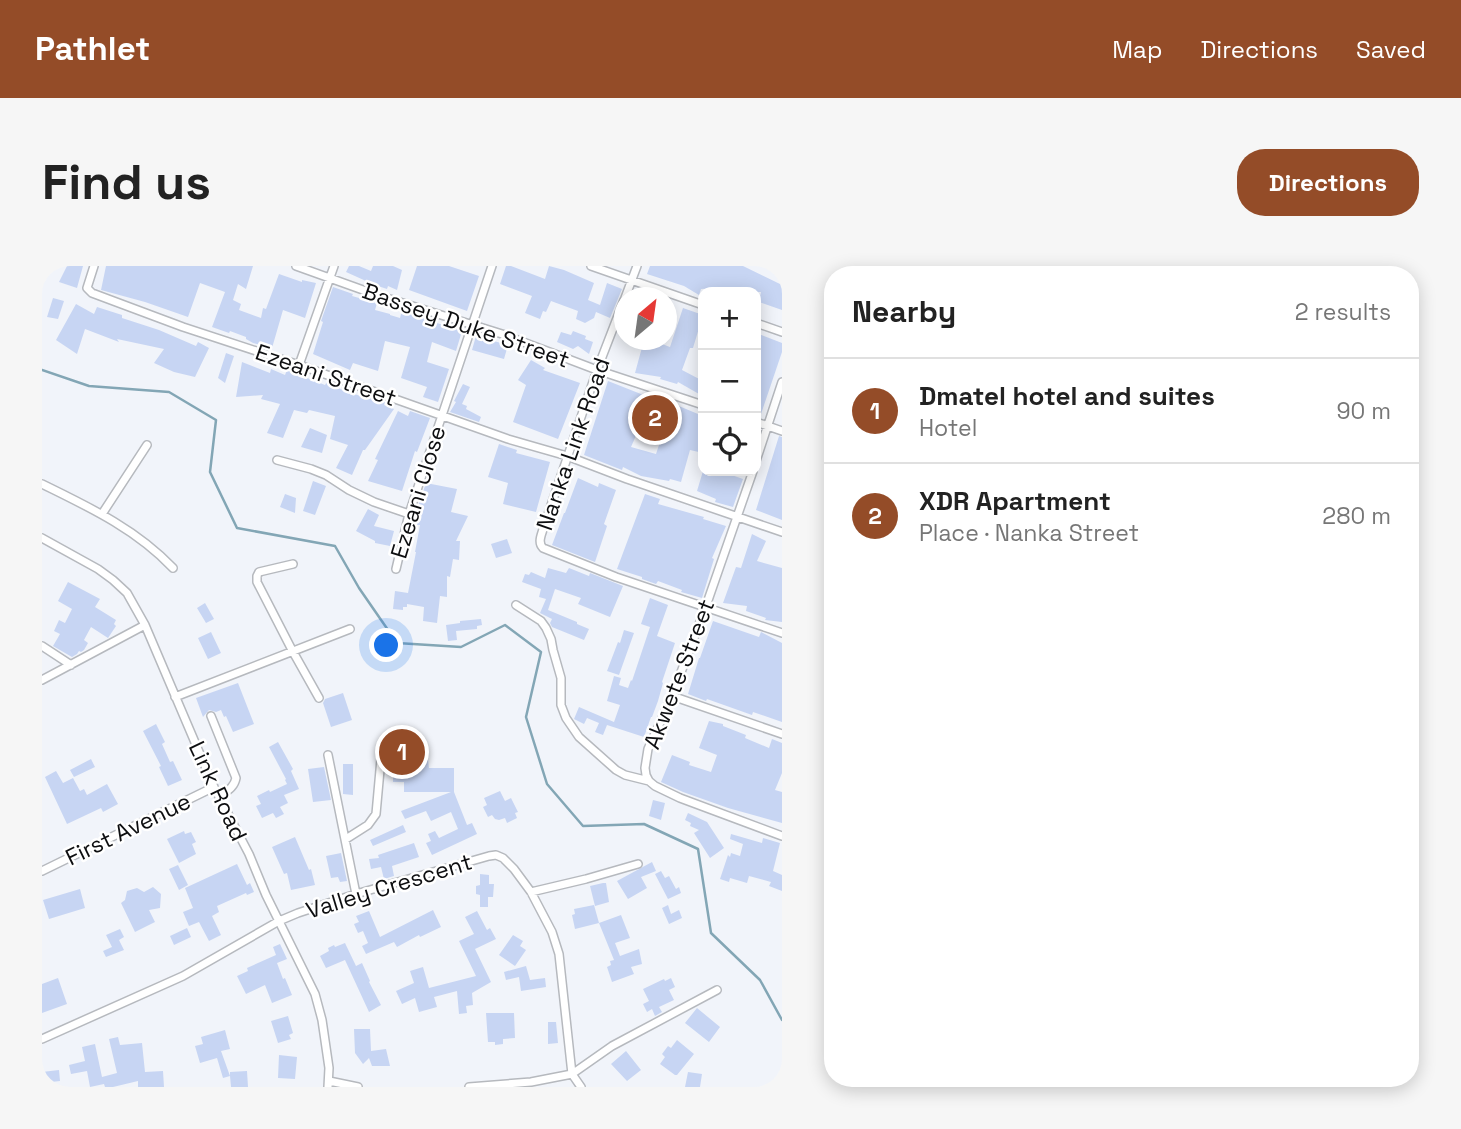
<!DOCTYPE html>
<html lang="en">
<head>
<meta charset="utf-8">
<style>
	body { margin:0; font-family:"Space Grotesk",sans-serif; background:#f6f6f6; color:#222 }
	.controls { position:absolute; right:21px; top:21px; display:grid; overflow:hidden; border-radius:14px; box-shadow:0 4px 18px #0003 }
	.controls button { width:63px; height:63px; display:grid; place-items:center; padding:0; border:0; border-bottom:2px solid #e0e0e0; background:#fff; color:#222; font:35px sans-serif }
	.compass { position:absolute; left:572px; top:21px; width:63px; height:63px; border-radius:50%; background:#fff; box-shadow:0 4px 18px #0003; rotate:29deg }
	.you { position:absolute; left:345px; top:380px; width:24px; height:24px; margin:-18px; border:5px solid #fff; border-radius:50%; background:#1a73e8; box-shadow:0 0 0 10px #1a73e833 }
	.badge { display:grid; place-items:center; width:46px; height:46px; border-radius:50%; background:#944c28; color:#fff; font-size:23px; font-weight:700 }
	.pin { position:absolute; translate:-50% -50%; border:4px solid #fff; box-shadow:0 2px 7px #0006 }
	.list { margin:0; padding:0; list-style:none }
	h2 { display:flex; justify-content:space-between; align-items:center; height:91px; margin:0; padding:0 28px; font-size:30px }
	h2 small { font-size:23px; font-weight:400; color:#767676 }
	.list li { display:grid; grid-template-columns:46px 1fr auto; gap:21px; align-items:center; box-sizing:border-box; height:105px; padding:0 28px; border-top:2px solid #e0e0e0 }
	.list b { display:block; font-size:26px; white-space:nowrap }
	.list p { margin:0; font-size:23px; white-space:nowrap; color:#767676 }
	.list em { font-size:23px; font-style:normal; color:#767676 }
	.icon { flex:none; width:38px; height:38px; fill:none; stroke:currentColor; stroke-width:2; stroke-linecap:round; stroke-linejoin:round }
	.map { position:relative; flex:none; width:740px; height:821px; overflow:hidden; border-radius:28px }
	header { display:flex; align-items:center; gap:42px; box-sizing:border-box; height:98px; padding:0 35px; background:#944c28; color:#fff }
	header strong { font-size:33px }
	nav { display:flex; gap:38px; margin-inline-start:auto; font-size:24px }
	.intro { display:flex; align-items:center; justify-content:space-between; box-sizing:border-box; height:168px; padding:0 42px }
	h1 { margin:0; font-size:49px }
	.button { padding:18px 32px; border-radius:28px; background:#944c28; color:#fff; font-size:24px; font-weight:700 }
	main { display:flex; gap:42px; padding:0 42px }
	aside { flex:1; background:#fff; border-radius:28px; box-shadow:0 4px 18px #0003 }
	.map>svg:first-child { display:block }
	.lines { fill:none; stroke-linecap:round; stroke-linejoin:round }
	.stream { stroke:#83a6b5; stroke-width:2.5 }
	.building { fill:#c7d5f3; fill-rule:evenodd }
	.street-casing { stroke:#b6b9be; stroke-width:10 }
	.street { stroke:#fff; stroke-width:7 }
	.labels { text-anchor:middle; stroke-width:5; stroke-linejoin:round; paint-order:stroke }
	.street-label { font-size:23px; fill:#0d0e10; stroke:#fff }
</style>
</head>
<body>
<header>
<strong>Pathlet</strong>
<nav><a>Map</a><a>Directions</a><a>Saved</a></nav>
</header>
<div class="intro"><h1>Find us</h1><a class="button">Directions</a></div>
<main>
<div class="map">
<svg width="740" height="821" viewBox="0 0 740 821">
	<rect width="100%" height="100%" fill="#f1f4fa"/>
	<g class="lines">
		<path class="stream" d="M0 104 47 120 127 126 174 154 168 206 195 262 293 280 317 322 355 377 419 381 463 359 499 386 484 451 505 518 541 560 602 558 656 583 669 667 718 714 740 754"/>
	</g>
	<path class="building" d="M25 0H41L35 22 17 16Z
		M64 0H211L204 23 196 18 191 34 199 38 197 44 219 52 221 42 224 43 237 8 260 16V14L274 17 263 52 241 44 230 82 211 77 204 73V71L188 65 187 67 170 61 183 26 158 17 146 51 103 36 59 24Z
		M307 0H317L329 5 331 0H351L360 4 355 24 346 20 345 23 324 16V15L304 6Z
		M375 0H407L437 10 425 45 367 24Z
		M464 0H469L503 13 507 0 522 4 552 17 546 34 558 39 565 17 580 23 568 52 554 46 552 52 543 57 534 53 536 45 509 35 504 46 501 45 498 53 483 47 490 30 458 18Z
		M608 0H701L740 19V44L717 36 719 26H678L673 25 674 22 659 23 657 29 642 20 605 8Z
		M291 21 311 28 310 30 335 37 333 44 348 48V49L358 52 360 44 377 51 378 49 396 54 395 57 420 65 414 85 390 76 385 96 407 103 396 136 381 131 385 121 359 112 368 81 343 75 336 105 311 97 308 104 271 88 281 56 279 55Z
		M11 32 22 35 16 53 5 51Z
		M34 38 52 48 55 41 80 49V52L117 64 154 80 156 76 167 82 153 111 132 106 112 97 122 83 75 73 77 76 43 63 35 88 14 74Z
		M641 42 661 49 651 82H648L640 104 661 115V121L657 128 636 116 635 118 618 113 619 111 593 107 602 74H609L628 81Z
		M531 65 544 70 543 73 551 76 547 88 536 80 531 83 515 76 519 66 529 69Z
		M714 67 740 77V86L718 151 714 150Z
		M434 70 466 79 462 93 430 84Z
		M184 87 192 90 183 117 176 112Z
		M489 94 503 102 501 104 538 117 516 173 471 156 484 119 476 114Z
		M200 96 228 107 229 103 243 109 245 104 283 119 285 116 298 121V123L324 132 325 130 343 136 342 139 352 143 323 184H321L310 209 294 202 306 179 288 173 293 150 267 144 265 147 252 144 241 172 225 167 238 138 219 133 221 129 194 131Z
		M566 115 609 132 631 140 632 138 656 148V146L661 148V187L648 184 639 216 628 213 627 215 599 210 581 201 580 204 542 189ZM596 165 619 173 614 188 589 181Z
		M421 118 428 121 420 138 425 140 424 143 439 151 437 156 408 146 414 136 412 135Z
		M356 145 366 150 368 145 388 152 375 186 373 185 360 225 326 215 336 194 333 193Z
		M268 162 285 169 280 187 259 181Z
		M737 170 740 171V254L714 244Z
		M457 178 475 184 474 187 508 196 494 246 461 238 466 217 446 211Z
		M661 205H678L701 213 691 241 673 236 674 233 655 225Z
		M536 212 556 221 557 217 574 224 562 258 565 260 553 296 510 279 522 247H523Z
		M271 215 284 220 273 249 261 245Z
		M384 217 415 223 409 246 426 250 414 275H418L417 294 411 293 408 311 405 310V331L398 330 395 357 381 355 382 341 365 338V341H361V344L351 343 353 325 366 327 374 286H373L378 259H374L376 240Z
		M243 228 254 232 253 247 238 241Z
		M603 228 618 233 616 238 662 251 661 253 684 260 670 292 672 293 660 332 639 326 640 324 616 315 614 318 600 313V311L575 303Z
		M326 243 337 249 332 260 352 265 348 280 333 277V275L314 265Z
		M710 268 724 275 715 295 740 302V356L723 354 724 352 704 345 705 340 681 337 694 301 699 302Z
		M465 273 470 287 454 292 449 278Z
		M506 302 524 307 527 302 547 310 548 307 581 320 568 351 536 338 539 332 513 323 506 344 535 356V358L547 363 542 374 510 361 508 357 510 353 498 347 504 333 497 331 499 323 480 316 483 308 487 309 489 306 503 312Z
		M26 316 58 333 53 341 74 354 72 358 74 360 66 372 49 361 42 374 46 377 42 384 39 386 37 385 35 388 30 391 11 380 18 368 12 365 17 354 23 357 30 343 16 335Z
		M608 332 626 339 615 370 633 377 620 416 621 417 616 435 610 451H609L602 471 565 459 561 469 553 466 557 457 545 452 542 458 532 453 537 441 572 456 578 439 565 435 572 410 579 412 577 419 586 422 589 414 590 415 608 361 599 358Z
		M163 337 172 353 164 357 155 342Z
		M439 353 440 359 435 360V363L414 365 415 374 406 375 404 359 418 357V355Z
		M671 355 717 371 719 366 740 377V456L711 446 710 449 665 433 664 435 646 428 657 392H658Z
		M582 364 592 367 577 409 565 405 576 376 578 377Z
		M169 366 179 387 166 393 156 372Z
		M196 417 212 458 191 466 184 450 182 451 179 444 174 446 167 444 161 451 154 432Z
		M301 427 310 454 289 461 281 437 283 433Z
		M667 455 681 458V460L704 469 703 472 727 482 730 473 740 477V507L733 524 740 526V557L686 542 641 526 619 516 630 489 648 496 647 499 669 506 675 489 657 482Z
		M114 458 123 476 120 478 128 496 131 495 140 514 126 520 117 501 119 500 101 465Z
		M236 476 251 503 249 505 257 523 242 529 246 537 238 541 242 548 234 552 231 547 220 552 214 540 219 538 215 530 227 524 228 526 245 518 243 514 244 513 227 481Z
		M49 493 53 501 32 511 28 504Z
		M359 494H386L387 502H412V526L425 559 430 557 435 568 390 589 384 577 389 575 386 568 393 565 397 572 416 563 409 546 389 555 384 545 363 553 359 545 409 526H362V516H351V504H359Z
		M301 498H311V529L301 528Z
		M282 501 289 534 271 536 266 503Z
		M14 505 21 517 31 512 38 525 42 523 45 529 65 518 76 538 61 546 59 542 25 558 3 511Z
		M458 525 463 535 469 532 476 546 473 547 475 552 465 557 463 552 457 554 453 553 450 549 446 551 441 541 445 539 442 532Z
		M611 534 623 537 619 554 607 550Z
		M646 547 665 556 682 582 668 592 652 567 657 564 648 560 649 557 643 554Z
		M361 559 364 566 331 580 328 574Z
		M142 565 143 568 149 566 154 576 150 578 154 588 137 597 125 573Z
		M689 568 720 577 721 572 738 577 731 605 740 609V625L727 620 729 616 707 610 705 617 688 612 687 616 678 613 686 589 688 591 689 587 698 590 701 578 688 573Z
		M253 571 267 604 269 603 273 619 249 624 245 607 242 608 230 581Z
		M372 577 377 591 350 600 352 610 342 613 339 601 329 603 327 593 337 592 336 589Z
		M299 587 305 615 298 616 296 611 289 612 284 590Z
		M610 596 614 605 599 611 605 622 586 633 575 615Z
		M195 598 205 619 208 617 212 626 205 629 204 627 175 640 177 646 170 650 179 669 167 675 157 656 147 660 141 646 151 642 143 622Z
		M136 599 146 619 137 624 127 603Z
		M619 605 623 612 627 610 634 623 637 621 639 627 626 633 613 608Z
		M438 608 447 609V618H452L451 631H446V641H438V629L434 628V620L438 619Z
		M561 617H564L567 636 553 640 548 620Z
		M111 621 119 628 118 642 107 644 113 656 93 666 79 637 83 634 85 625 95 622 102 626Z
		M38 623 43 642 7 653 1 634Z
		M552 639 557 657 533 663 530 649 533 648 532 643Z
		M626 639 629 648 637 644 640 652 627 658 620 642Z
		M391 644 399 661 378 671 377 669 355 681 352 676 324 688 320 680 326 677 321 665 316 667 312 658 317 656 314 650 327 645 338 671Z
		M435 645 445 664 448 662 454 673 433 683 449 716 430 727 431 739 424 740 425 747 417 748 415 725 392 731 395 741 377 746 373 732 360 738 354 725 372 717 368 705 381 701 387 722 434 710 417 675 432 668 423 651Z
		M579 649 588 672 573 677 578 690 597 683 600 698 589 701 592 708 570 716 565 701 569 699 568 695 572 694 557 657Z
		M145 662 149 671 132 679 128 670Z
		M78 663 82 671 77 674 82 684 64 691 61 685 70 681 64 669Z
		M471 669 481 675 478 680 484 684 473 700 457 689Z
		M303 677 314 700 320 697 328 715 327 716 339 739 327 746 303 694 284 702 278 690 287 685 286 682 292 679 293 681Z
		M238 678 245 693 235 697 241 713 243 712 250 729 230 737 223 719 204 728 195 710 206 705 205 702 234 689 231 681Z
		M484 700 488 714 503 712 504 721 479 725 477 711 464 714 462 706Z
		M16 712 25 738 0 747V718Z
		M629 712 633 721 627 724 632 734 617 741 620 746 613 750 610 743 605 746 601 738 607 735 601 723 622 713 623 715Z
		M655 742 678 761 667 776 643 757Z
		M444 747H472L473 772 461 773V778L453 779V776H446Z
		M246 750 251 767 247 769 249 773 236 777 229 755Z
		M506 756H514L516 777 506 778Z
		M312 763H328L329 785 344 783 348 800H330L327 792 321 798 313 787Z
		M183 764 188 783 179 785 188 810V806L205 805 206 821H189L188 810 181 812 175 792 158 797 153 780 161 778 159 771Z
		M76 771 78 779 100 777 103 806 121 805 122 821H96V815L71 821H63L62 818 48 821 45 805 29 808 27 799 43 795 40 781 53 778 60 811 75 807 67 773Z
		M635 774 652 788 635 809H633L618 798 623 791 620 788 626 780 629 782Z
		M584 785 599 804 585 815 569 798Z
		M237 789 255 791 253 813 236 812Z
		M17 804 18 815 0 817V806Z
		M646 806 660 808 658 821H643Z"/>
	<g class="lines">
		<g class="street-casing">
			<path id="street" d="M52 0 45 22 50 27 141 61 257 99 466 173 525 190 585 213 740 266
				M254 0 335 29 460 68 555 104 661 139
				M549 0 661 39
				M583 32 595 0
				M582 34 555 104 502 260C500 268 495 276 501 282L574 311 740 367
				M714 57 740 66
				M257 99 292 0
				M714 156 740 165
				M235 194 269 203 284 209 307 224 332 236 367 248
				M714 195 740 116
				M711 205 664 340 630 430 606 483 603 502 604 509 607 515 613 520 638 532 740 570
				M0 218C47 241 94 263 131 302
				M60 248 105 179
				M0 272 56 303 71 314 85 327 103 359 172 521 207 588 224 629 273 728 280 754 287 802 286 821
				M251 298 217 306 215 310V316L250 384 277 432
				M354 303 367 248 450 0
				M474 339 499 355 504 362 509 373 511 384 519 412V439L524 452 537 471 574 504 583 509 607 515
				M0 380 29 399
				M0 414 103 359
				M630 430 740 468
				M133 431 308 363
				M169 450 194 512C192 522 185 525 177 531
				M286 489 314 628
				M304 573 326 559 334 548 340 482
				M0 605 172 521
				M489 626 544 613 596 598
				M0 773 141 710 237 655 256 647 314 628 447 590 454 589 461 592 472 603 489 626 510 666 517 688 530 808 539 821
				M287 815 316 821
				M427 821 489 816 530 808 570 780 675 724"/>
		</g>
		<use href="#street" class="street"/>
	</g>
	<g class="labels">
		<g class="street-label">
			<text transform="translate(424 59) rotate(19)" y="8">Bassey Duke Street</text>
			<text transform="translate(284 109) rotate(19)" y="8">Ezeani Street</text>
			<text transform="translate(531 178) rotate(-71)" y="8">Nanka Link Road</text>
			<text transform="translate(376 226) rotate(-73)" y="8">Ezeani Close</text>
			<text transform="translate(637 408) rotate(-69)" y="8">Akwete Street</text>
			<text transform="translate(176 525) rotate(65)" y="8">Link Road</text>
			<text transform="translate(86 563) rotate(-26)" y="8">First Avenue</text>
			<text transform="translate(347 620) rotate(-17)" y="8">Valley Crescent</text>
		</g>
	</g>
</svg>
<div class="controls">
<button>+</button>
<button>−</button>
<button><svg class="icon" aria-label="locate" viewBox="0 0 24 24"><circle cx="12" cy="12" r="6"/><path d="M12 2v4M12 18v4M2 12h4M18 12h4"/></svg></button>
</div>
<svg class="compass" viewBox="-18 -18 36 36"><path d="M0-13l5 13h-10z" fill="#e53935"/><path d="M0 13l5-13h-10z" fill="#767676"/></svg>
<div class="you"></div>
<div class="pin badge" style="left:360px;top:486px">1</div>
<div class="pin badge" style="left:613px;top:152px">2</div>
</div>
<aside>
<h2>Nearby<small>2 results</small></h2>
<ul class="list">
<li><span class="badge">1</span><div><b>Dmatel hotel and suites</b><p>Hotel</p></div><em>90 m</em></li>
<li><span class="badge">2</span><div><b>XDR Apartment</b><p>Place · Nanka Street</p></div><em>280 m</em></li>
</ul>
</aside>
</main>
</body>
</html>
